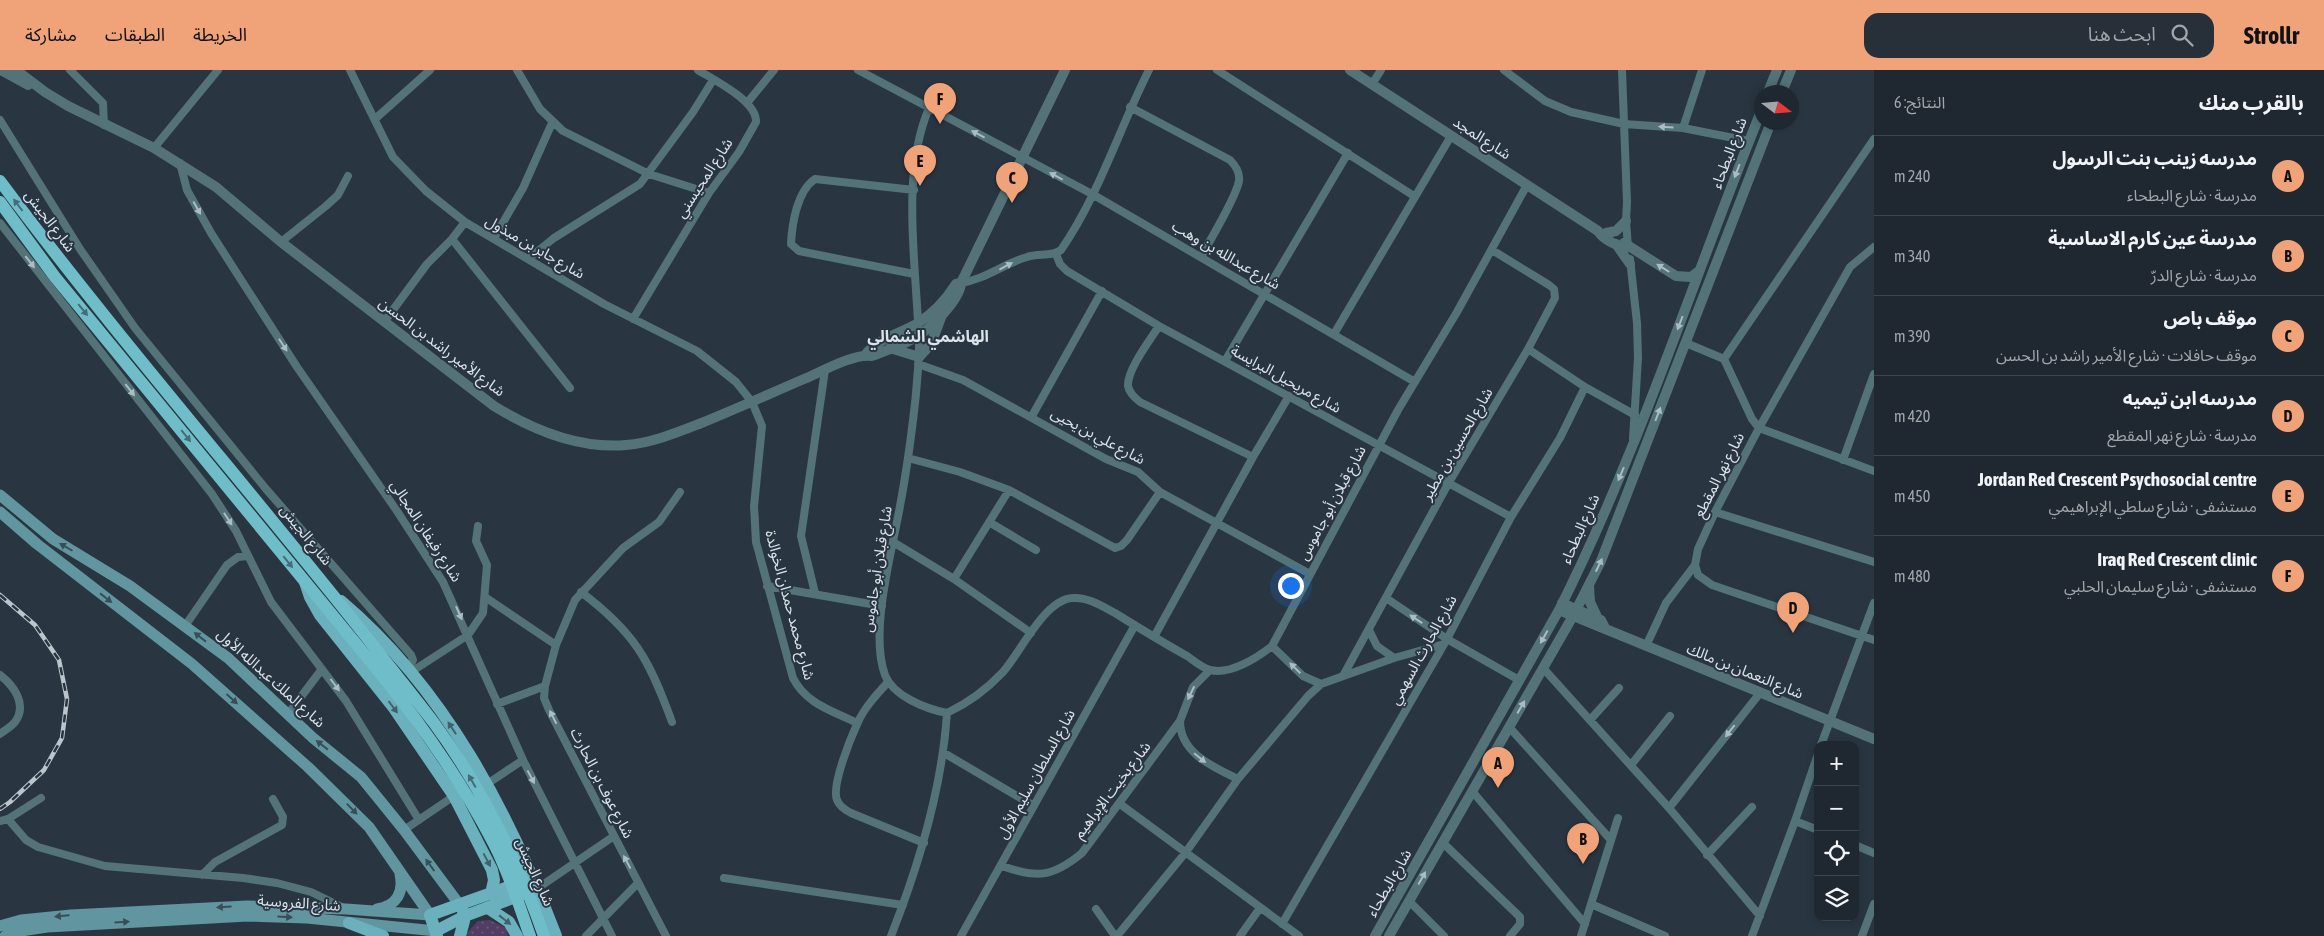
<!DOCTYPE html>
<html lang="ar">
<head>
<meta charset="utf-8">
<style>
	body { margin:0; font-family:"Asap Condensed","Noto Sans Arabic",sans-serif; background:#273039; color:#f1f3f6; direction:rtl }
	.controls { position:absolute; right:15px; bottom:15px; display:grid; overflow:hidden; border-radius:10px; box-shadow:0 2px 8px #0003 }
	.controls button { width:45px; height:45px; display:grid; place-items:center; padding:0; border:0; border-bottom:1px solid #3c444d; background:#1f2831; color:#f1f3f6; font:25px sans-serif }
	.compass { position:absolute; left:1754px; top:15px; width:45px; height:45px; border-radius:50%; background:#1f2831; box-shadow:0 2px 8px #0003; rotate:106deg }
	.you { position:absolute; left:1290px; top:515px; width:18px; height:18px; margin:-12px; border:4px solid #fff; border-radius:50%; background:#1a73e8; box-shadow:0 0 0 8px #1a73e833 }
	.badge { display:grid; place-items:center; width:32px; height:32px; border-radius:50%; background:#f0a279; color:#111; font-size:16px; font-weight:700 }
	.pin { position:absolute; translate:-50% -41px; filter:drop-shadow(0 1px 2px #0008) }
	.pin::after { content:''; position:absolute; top:26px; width:18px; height:15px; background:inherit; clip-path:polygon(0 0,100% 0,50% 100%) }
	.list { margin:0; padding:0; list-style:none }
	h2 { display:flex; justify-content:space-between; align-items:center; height:65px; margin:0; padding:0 20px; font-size:21px }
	h2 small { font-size:16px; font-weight:400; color:#a1a6ab }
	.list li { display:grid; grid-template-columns:32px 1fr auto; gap:15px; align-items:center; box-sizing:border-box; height:80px; padding:0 20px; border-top:1px solid #3c444d }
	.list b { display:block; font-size:19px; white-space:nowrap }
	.list p { margin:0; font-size:16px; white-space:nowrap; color:#a1a6ab }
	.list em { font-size:16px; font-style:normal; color:#a1a6ab }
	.icon { flex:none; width:28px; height:28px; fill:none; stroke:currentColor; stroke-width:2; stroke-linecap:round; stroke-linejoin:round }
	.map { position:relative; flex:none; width:1874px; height:866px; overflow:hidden; direction:ltr }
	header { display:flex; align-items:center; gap:30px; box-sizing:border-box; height:70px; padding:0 25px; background:#f0a279; color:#111 }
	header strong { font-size:24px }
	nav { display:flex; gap:28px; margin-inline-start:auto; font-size:18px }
	.search { width:350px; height:45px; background:#273039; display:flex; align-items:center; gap:12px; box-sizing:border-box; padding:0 18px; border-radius:15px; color:#a1a6ab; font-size:19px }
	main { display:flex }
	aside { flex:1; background:#1f2831 }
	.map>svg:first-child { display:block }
	.park { fill:url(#park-dots) }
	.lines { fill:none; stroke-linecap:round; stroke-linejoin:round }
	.minor { stroke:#537379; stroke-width:8 }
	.tertiary { stroke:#537379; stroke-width:10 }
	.secondary { stroke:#6196a0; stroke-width:11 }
	.primary { stroke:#6bb1bd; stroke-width:12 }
	.trunk { stroke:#70bdca; stroke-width:12 }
	.rail-casing { stroke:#bcc5cd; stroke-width:4.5 }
	.rail { stroke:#293641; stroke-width:2.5; stroke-dasharray:8; stroke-linecap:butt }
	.trunk-bridge { stroke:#70bdca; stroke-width:12 }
	.oneway { fill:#abbcc2 }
	.oneway2 { fill:#456c78 }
	.oneway3 { fill:#374e59 }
	.oneway4 { fill:#40616c }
	.labels { text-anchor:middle; stroke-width:4; stroke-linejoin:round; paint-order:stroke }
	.street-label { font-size:15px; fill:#dae3ea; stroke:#293641 }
	.neighbourhood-label { font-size:16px; font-weight:bold; fill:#dae3ea; stroke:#293641 }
</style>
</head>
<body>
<header>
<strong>Strollr</strong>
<div class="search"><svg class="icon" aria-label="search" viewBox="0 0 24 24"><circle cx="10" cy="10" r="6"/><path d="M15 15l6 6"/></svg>ابحث هنا</div>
<nav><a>الخريطة</a><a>الطبقات</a><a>مشاركة</a></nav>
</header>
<main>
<aside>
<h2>بالقرب منك<small>النتائج: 6</small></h2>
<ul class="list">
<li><span class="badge">A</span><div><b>مدرسه زينب بنت الرسول</b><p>مدرسة · شارع البطحاء</p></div><em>240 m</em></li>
<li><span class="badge">B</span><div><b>مدرسة عين كارم الاساسية</b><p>مدرسة · شارع الدرّ</p></div><em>340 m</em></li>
<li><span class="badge">C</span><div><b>موقف باص</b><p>موقف حافلات · شارع الأمير راشد بن الحسن</p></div><em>390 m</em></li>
<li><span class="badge">D</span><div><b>مدرسه ابن تيميه</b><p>مدرسة · شارع نهر المقطع</p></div><em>420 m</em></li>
<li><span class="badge">E</span><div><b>Jordan Red Crescent Psychosocial centre</b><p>مستشفى · شارع سلطي الإبراهيمي</p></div><em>450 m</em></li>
<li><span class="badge">F</span><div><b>Iraq Red Crescent clinic</b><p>مستشفى · شارع سليمان الحلبي</p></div><em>480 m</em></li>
</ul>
</aside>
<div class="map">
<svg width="1874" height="866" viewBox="0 0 1874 866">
	<defs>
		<pattern id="park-dots" width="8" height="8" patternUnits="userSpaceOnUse" patternTransform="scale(1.25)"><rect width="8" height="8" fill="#523d63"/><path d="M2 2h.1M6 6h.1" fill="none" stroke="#6a597a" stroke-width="1.8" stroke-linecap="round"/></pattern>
	</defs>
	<rect width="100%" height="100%" fill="#293641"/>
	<path class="park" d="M490 850 506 858 508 866H468L466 864 478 851Z"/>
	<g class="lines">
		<path class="minor" d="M70 0 103 33 104 55
			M350 0 393 87 426 121 465 152 604 234 697 281 736 312 752 332 762 356 754 436 756 472 793 608C806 634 833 641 857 653
			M517 0 540 39 563 61 649 104 709 123
			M858 0 1092 124 1415 312
			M1217 0 1414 126
			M1504 0 1545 31 1571 42 1624 54 1683 58 1749 71
			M1622 0 1627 132 1626 151 1628 177
			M1372 14 1381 0
			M747 33 774 0
			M1130 37 1230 90C1236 96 1240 103 1239 111 1236 128 1210 170 1201 187
			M929 38C899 108 918 204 919 278 919 293 917 309 916 324 912 361 907 399 900 436 892 482 869 561 885 605 893 626 926 639 947 643 968 633 985 621 1002 603 1020 584 1044 529 1073 528 1088 527 1102 536 1115 543 1139 558 1162 572 1187 586 1193 590 1202 598 1210 600 1230 605 1257 588 1272 576L1398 340 1457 242 1527 115
			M375 49 430 0
			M0 50 80 179 135 258 266 419 411 585 413 590 408 599
			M1683 58 1702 0
			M154 78 218 0
			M180 93 187 120 211 163 297 297 397 441 443 512 523 690 612 866
			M914 120 815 109C797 121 792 154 791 174L799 181 914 204
			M0 153 212 424 236 461 271 532 346 631 419 750
			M494 168 523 118 552 53
			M452 169 570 318
			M281 172 326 136 338 125 348 106
			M1874 177 1850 197 1759 358 1715 442 1698 479 1695 495 1698 505 1712 515 1874 570
			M1056 184 1060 194 1067 201 1159 256 1511 447
			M528 189 554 168 640 114 693 42 713 10
			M1630 189 1637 253 1638 288 1633 369
			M961 213C986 209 1003 194 1027 187 1038 183 1052 187 1061 180 1099 125 1119 59 1149 0
			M633 249 709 123 739 82 756 52C757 31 714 10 698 0
			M384 252 427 194 452 169 465 152
			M1159 256C1150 270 1127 300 1128 316 1129 323 1135 328 1140 332L1253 387
			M1334 264 1451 66
			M1686 273 1724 289 1752 349 1759 358 1874 401
			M1528 279 1585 317 1635 345
			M1724 289 1874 69
			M1225 291 1348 83
			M918 294 963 310 1106 389 1138 402 1160 422 1310 504
			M1032 346 1102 221
			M908 388 960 402 1009 420 1115 478 1121 476 1127 470 1160 422
			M1843 390 1874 304
			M1715 442 1874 492
			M989 452 1036 480
			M893 472 954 509 1031 563
			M954 509 1009 420
			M767 516 882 536
			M581 522C635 563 649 589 672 652
			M815 523 801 466 825 300
			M485 527 556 575
			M1386 528 1447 569 1519 610
			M185 556 227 495 238 487 248 486
			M1369 560 1377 576 1394 588
			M1154 567 1253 387 1289 326
			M1272 576 1303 606 1321 614 1394 588 1444 574
			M1646 576 1666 533 1695 495
			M1543 598 1669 738 1760 846
			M411 602 468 565 483 543 487 495 476 471 478 456
			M0 605C13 615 28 634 15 652 11 657 5 660 0 664
			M1343 606 1448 414 1528 279 1555 228 1554 219 1549 215 1492 180
			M888 612C877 624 865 637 858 652 851 667 831 716 837 730 840 737 845 740 851 743L924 773
			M497 634 545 616
			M288 644 322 599
			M1590 650 1619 618
			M1180 651C1180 683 1213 697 1238 709
			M1509 657 1611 770
			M1821 675 1874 533
			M944 683 1034 736
			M1631 695 1670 646
			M487 714 523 690
			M1472 721 1585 854
			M1120 734 1299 866
			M1669 738 1760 623
			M8 749 26 770 38 777 105 796 243 808 277 813 311 822 344 838
			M0 751 8 749 41 728
			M1795 751 1818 760
			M404 760 454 726
			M1442 772 1520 847V854L1510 866
			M1855 775 1874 783
			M1707 785 1752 737
			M1002 796C1036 808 1052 808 1082 783L1180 651 1193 617 1210 600
			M202 805 215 792 282 755 283 747 273 729
			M724 808 903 835
			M538 818 614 766
			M1409 831 1444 866
			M1591 834 1665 866
			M1096 839 1115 866
			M1282 854 1447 569 1511 447 1560 368 1585 317
			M586 866 638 813
			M666 866 549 640 544 628 545 616 556 575 575 530 623 478 659 452 680 422
			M891 866C919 795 942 720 947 643
			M961 866 1135 555
			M1117 866 1186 782 1238 709 1308 626 1321 614
			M1240 866 1260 838
			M1581 866 1618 748
			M1752 866 1795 751 1818 684
			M1862 866 1874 834"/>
		<path class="tertiary" d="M1 0 28 15
			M16 0 45 22 68 36 154 78 216 117 281 172 494 336C533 360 579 379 626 375 651 373 676 363 699 354 734 340 769 324 804 309 821 302 854 283 872 286 886 280 905 275 918 266 932 257 960 230 961 213L1065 0
			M1350 0 1598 161C1603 169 1619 178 1628 177
			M1768 22 1777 0
			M1782 22 1791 0
			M1606 163 1616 161 1626 151
			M1624 173 1676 206 1691 207 1699 201
			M1616 174 1630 194
			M890 278 919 287 931 274 942 245
			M865 285C878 268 900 264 918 253 934 243 946 230 956 214L961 213
			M1589 516 1590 532 1598 549
			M1562 533 1601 550 1605 558
			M1559 540 1874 669
			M1375 866 1559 540C1640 379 1694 206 1762 39
			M1389 866 1573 546 1601 491 1771 52"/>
		<path class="secondary" d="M0 425 53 469 130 516 228 588 313 668 361 707 404 760 459 834
			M0 442 37 474 192 594 308 697 369 757 430 845
			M377 839C397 836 404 822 400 804
			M0 856 21 850 71 845 247 836 346 839 430 845
			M5 866 15 862 47 857 248 846 307 848 436 861"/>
		<path class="primary" d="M305 512 310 527 320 545 394 638 454 726 492 800 494 810 491 824
			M341 531C444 618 509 742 556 866
			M488 838 509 852 517 866
			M349 853 383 866
			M436 861 465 846 526 823
			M437 866 430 845 522 812
			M460 866 464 851 463 841"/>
		<path class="trunk" d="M0 111C121 273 255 425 379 583
			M0 132 55 207 371 592"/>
		<g class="rail-casing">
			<path id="rail" d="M0 525 35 555 59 590 67 629 62 668 44 700 10 732 0 739"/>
		</g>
		<use href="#rail" class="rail"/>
		<path class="trunk-bridge" d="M379 583C397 606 416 629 434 653 481 717 518 791 544 866
			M371 592C418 649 460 708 494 774 509 803 519 835 530 866"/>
	</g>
	<defs><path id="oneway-solid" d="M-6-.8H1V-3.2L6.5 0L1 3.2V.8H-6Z" transform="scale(1.25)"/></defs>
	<g class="oneway">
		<use href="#oneway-solid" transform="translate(1666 57) rotate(-177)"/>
		<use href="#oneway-solid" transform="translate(978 64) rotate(-152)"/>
		<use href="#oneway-solid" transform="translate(1737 101) rotate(111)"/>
		<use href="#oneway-solid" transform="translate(1056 106) rotate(-152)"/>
		<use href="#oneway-solid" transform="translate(197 138) rotate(61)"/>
		<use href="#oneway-solid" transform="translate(30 192) rotate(52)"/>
		<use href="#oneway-solid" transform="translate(1006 196) rotate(-28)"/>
		<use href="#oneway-solid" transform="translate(1663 198) rotate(-148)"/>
		<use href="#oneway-solid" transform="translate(1680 253) rotate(111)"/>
		<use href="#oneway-solid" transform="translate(283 275) rotate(57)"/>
		<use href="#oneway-solid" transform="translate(130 320) rotate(52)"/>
		<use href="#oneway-solid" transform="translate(1658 344) rotate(-69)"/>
		<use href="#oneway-solid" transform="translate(1621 404) rotate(113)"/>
		<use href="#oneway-solid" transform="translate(228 449) rotate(57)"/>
		<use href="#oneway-solid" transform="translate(1599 495) rotate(-65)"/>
		<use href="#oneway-solid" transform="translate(459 543) rotate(66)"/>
		<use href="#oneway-solid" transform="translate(1416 549) rotate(-147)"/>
		<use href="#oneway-solid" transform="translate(1544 567) rotate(119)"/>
		<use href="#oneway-solid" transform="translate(1295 598) rotate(-136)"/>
		<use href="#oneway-solid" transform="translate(335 615) rotate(53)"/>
		<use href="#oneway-solid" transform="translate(1191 623) rotate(116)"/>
		<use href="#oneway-solid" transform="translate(1521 637) rotate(-60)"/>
		<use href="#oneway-solid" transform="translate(553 647) rotate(-117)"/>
		<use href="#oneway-solid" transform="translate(1730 661) rotate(128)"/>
		<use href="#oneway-solid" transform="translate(1200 688) rotate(39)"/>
		<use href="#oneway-solid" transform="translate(531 707) rotate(62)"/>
		<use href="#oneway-solid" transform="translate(627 792) rotate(-118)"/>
		<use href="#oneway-solid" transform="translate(1422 808) rotate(-61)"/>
	</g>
	<g class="oneway2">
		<use href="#oneway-solid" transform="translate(18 135) rotate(-127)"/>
		<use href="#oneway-solid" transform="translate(83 240) rotate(51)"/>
		<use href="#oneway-solid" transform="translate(186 366) rotate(51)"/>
		<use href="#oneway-solid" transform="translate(288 492) rotate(51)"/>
		<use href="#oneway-solid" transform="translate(472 711) rotate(-120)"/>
	</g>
	<g class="oneway3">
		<use href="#oneway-solid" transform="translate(66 477) rotate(-150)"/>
		<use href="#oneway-solid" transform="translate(106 528) rotate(38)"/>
		<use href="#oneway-solid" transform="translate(200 567) rotate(-142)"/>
		<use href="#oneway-solid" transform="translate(232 629) rotate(42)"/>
		<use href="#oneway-solid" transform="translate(322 675) rotate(-142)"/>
		<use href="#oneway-solid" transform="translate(352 739) rotate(46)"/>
		<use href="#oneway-solid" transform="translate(430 795) rotate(-126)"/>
		<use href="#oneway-solid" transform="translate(224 837) rotate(177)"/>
		<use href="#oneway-solid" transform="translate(62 846) rotate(175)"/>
		<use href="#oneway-solid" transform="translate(285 847) rotate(3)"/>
		<use href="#oneway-solid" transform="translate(122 852) rotate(-4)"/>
	</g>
	<g class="oneway4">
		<use href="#oneway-solid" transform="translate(393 637) rotate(53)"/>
		<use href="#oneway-solid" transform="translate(452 658) rotate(-123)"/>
		<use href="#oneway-solid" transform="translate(487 790) rotate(62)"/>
		<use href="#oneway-solid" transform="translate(505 850) rotate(38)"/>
	</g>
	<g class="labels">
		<g class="street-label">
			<text transform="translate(1482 68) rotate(33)" y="5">شارع المجد</text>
			<text transform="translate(1729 83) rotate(-69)" y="5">شارع البطحاء</text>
			<text transform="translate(704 108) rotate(-57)" y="5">شارع المحيسني</text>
			<text transform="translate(50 151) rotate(53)" y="5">شارع الجيش</text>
			<text transform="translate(535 177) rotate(30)" y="5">شارع جابر بن مبذول</text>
			<text transform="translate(1226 185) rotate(30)" y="5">شارع عبدالله بن وهب</text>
			<text transform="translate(442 277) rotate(37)" y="5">شارع الأمير راشد بن الحسن</text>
			<text transform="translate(1286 309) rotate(29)" y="5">شارع مريحيل البرايسة</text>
			<text transform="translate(1098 366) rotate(28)" y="5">شارع علي بن يحيى</text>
			<text transform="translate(1457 374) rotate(-60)" y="5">شارع الحسين بن مطير</text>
			<text transform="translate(1719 405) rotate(-63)" y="5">شارع نهر المقطع</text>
			<text transform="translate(1332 433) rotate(-62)" y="5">شارع قبلان أبو جاموس</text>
			<text transform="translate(1580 459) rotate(-66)" y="5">شارع البطحاء</text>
			<text transform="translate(426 461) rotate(57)" y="5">شارع رفيفان المجالي</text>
			<text transform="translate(306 465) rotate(51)" y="5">شارع الجيش</text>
			<text transform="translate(877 499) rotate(-81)" y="5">شارع قبلان أبو جاموس</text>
			<text transform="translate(790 535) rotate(75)" y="5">شارع محمد حمدان الخوالدة</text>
			<text transform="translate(1423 580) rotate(-61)" y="5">شارع الحارث السهمي</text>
			<text transform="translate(1745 601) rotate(22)" y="5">شارع النعمان بن مالك</text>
			<text transform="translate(271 608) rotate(42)" y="5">شارع الملك عبدالله الأول</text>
			<text transform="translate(1036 704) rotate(-61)" y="5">شارع السلطان سليم الأول</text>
			<text transform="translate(602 713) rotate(63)" y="5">شارع عوف بن الحارث</text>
			<text transform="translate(1112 720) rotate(-53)" y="5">شارع بخيت الإبراهيم</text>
			<text transform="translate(535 802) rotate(66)" y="5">شارع الجيش</text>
			<text transform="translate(1389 813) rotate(-60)" y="5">شارع البطحاء</text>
			<text transform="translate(299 833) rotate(4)" y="5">شارع الفروسية</text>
		</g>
		<g class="neighbourhood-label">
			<text x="928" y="272">الهاشمي الشمالي</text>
		</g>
	</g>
</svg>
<div class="controls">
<button>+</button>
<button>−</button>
<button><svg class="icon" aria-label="locate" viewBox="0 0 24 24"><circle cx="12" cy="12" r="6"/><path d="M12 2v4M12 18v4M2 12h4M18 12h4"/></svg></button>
<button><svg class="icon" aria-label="layers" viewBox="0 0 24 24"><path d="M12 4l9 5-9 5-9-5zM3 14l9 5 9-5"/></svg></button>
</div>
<svg class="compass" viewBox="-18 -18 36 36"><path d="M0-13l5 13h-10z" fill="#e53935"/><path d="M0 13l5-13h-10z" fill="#a1a6ab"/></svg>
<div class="you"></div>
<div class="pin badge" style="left:1498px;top:718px">A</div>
<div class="pin badge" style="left:1583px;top:794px">B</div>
<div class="pin badge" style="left:1012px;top:133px">C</div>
<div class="pin badge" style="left:1793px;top:563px">D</div>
<div class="pin badge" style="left:920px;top:116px">E</div>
<div class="pin badge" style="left:940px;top:54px">F</div>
</div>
</main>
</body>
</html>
